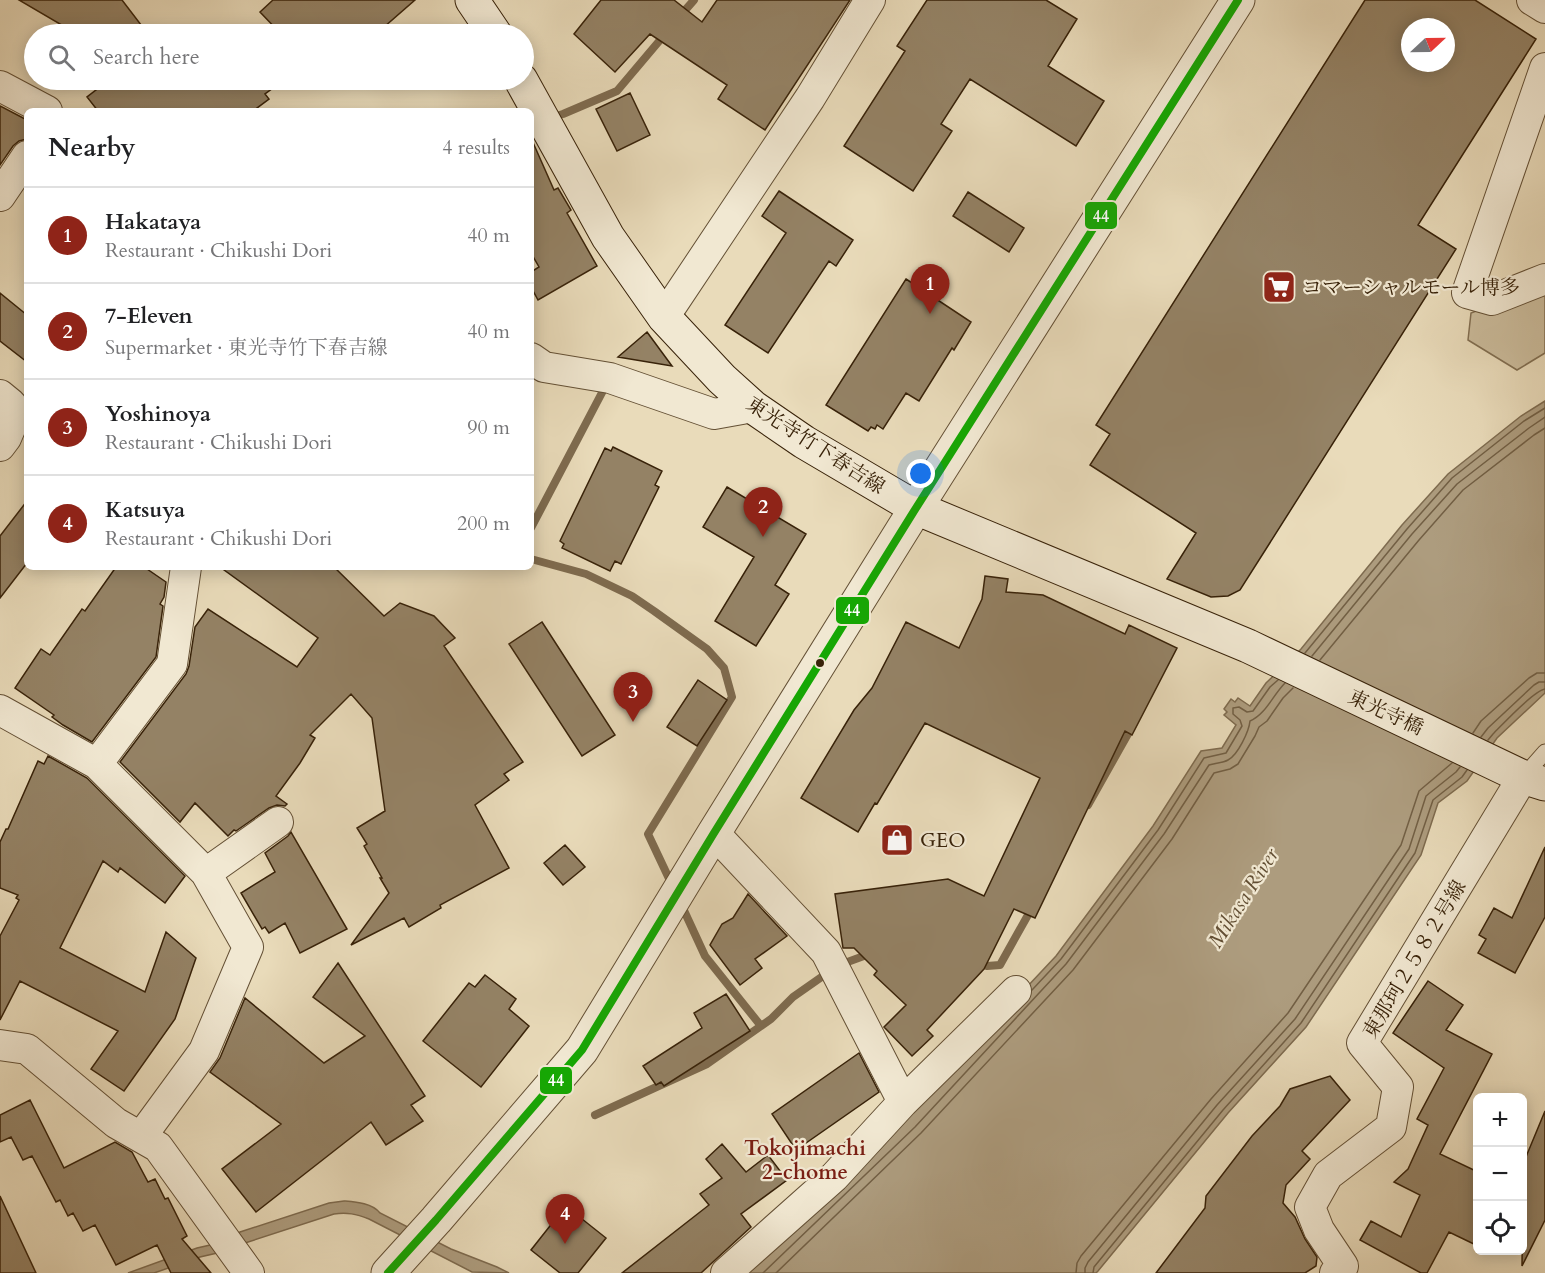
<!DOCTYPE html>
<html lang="en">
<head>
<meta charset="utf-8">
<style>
	body { margin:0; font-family:Cardo,"Noto Serif JP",serif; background:#f2f2f2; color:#202124 }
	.controls { position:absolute; right:18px; bottom:18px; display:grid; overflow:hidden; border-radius:9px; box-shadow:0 3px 15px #0003 }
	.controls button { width:54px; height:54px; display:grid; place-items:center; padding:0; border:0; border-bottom:2px solid #e0e0e0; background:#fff; color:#202124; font:30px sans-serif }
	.compass { position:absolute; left:1401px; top:18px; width:54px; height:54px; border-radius:50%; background:#fff; box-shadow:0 3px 15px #0003; rotate:68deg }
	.you { position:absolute; left:921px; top:474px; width:21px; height:21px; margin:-15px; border:4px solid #fff; border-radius:50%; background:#1a73e8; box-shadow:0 0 0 9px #1a73e833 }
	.badge { display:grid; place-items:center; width:39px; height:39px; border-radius:50%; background:#8f2418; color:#fff; font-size:20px; font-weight:700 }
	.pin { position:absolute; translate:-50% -50px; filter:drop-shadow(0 2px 3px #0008) }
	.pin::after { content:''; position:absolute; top:32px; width:21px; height:18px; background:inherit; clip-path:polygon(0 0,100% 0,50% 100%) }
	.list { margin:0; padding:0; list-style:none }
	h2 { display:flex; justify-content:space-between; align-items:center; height:78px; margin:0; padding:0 24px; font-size:26px }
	h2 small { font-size:20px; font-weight:400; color:#757577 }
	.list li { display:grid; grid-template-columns:39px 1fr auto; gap:18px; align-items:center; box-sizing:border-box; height:96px; padding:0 24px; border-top:2px solid #e0e0e0 }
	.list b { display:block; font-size:22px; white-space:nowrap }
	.list p { margin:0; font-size:20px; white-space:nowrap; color:#757577 }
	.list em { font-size:20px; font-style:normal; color:#757577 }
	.icon { flex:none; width:33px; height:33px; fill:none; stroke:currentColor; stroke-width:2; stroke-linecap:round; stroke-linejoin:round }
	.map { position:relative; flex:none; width:1545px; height:1273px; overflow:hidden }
	.search { position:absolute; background:#fff; box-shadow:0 3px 15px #0003; left:24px; top:24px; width:510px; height:66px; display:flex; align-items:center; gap:15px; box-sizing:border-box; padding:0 21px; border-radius:33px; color:#757577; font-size:22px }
	.panel { position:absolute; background:#fff; box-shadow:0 3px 15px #0003; left:24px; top:108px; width:510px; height:462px; border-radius:9px }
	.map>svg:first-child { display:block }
	.green { fill:#cbbc9c; stroke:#826f52; stroke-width:1.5 }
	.water { fill:#ad9c7e; stroke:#7e6b4f; stroke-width:1.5 }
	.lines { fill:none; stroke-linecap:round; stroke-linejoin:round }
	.shore { stroke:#725f44; stroke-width:1.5 }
	.stream { stroke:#7e6b4f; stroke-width:8 }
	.building { fill:#948265; stroke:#382209; stroke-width:1.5; fill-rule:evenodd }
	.service-casing { stroke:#645035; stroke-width:17 }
	.minor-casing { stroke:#645035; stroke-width:32 }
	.tertiary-casing { stroke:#645035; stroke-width:35 }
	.secondary-casing { stroke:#382209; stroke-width:35 }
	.service { stroke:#f1e8d2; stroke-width:15 }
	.minor { stroke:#f1e8d2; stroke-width:30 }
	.tertiary { stroke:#f1e8d2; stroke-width:33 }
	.secondary { stroke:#f1e8d2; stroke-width:33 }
	.bus-1-casing { stroke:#f1e8d2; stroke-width:12 }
	.bus-1 { stroke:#16a704; stroke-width:8 }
	.bus-dot { fill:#382209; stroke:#f1e8d2; stroke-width:2 }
	.labels { text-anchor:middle; stroke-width:4.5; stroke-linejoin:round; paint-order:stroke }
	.poi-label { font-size:20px; fill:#382209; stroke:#f1e8d2; text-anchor:start }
	.street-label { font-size:20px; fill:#382209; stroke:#f1e8d2 }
	.water-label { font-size:21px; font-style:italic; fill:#614d32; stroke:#f1e8d2 }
	.neighbourhood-label { font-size:21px; font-weight:bold; fill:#7a1f14; stroke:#f1e8d2 }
	.line-badge { stroke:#f1e8d2; stroke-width:2 }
	.badge-label { font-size:16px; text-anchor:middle; font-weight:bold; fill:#fff }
</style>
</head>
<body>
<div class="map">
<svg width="1545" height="1273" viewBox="0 0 1545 1273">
	<rect width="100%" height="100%" fill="#e9dbba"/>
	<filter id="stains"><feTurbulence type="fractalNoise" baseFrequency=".00333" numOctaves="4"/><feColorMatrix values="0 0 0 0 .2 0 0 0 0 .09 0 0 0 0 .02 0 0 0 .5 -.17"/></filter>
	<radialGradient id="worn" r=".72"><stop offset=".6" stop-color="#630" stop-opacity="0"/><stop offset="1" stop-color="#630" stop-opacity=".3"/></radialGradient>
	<path class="green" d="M1545 285V353L1517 370 1468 340 1471 313Z"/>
	<path class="water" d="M1545 401V693L1497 738 1467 781 1438 803 1421 855 1306 1027 1228 1113 1098 1271 1096 1273H744L905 1117 1056 956 1153 826 1201 751 1222 748 1236 725 1224 715 1227 712 1224 709 1231 699 1235 702 1238 698 1250 706 1266 683 1301 649 1402 525 1448 474 1521 416Z
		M344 1201C356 1202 372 1203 380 1213L451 1249 497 1267 509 1273 472 1272 369 1219C356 1214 347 1212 334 1214L245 1243 226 1251 200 1257 154 1273H128L197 1248 219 1243 240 1232 329 1203Z"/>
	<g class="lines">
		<path class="shore" d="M1305 653 1407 529 1452 478 1524 421 1545 408
			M1312 656 1412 534 1457 484 1529 428 1545 417
			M1320 660 1419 540 1463 490 1534 435 1545 428
			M1473 733 1481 721 1529 678 1537 673H1545
			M1481 737 1488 728 1534 685 1539 682H1545
			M1488 740 1493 734C1503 724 1533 691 1545 689
			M1032 990 1061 959 1158 830 1204 758 1226 753 1242 726 1240 720 1233 714V708L1239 707 1247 712 1253 711 1270 687 1278 680
			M763 1273 915 1127 1066 964 1164 834 1209 765C1215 763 1223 763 1228 760 1238 755 1249 731 1250 721 1266 714 1273 695 1285 683
			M776 1273 921 1133 1073 970 1172 839 1214 773 1230 769 1238 764 1255 736 1259 727 1267 721 1283 698 1293 688
			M1076 1273 1077 1263 1081 1256 1211 1099 1288 1013 1401 845 1419 791 1452 763
			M1085 1273V1268L1088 1262 1217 1105 1295 1019 1409 849 1426 796 1456 772 1460 767
			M1093 1273 1094 1267 1223 1110 1301 1023 1415 853 1433 800 1462 777 1467 770"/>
		<path class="stream" d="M680 16 694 0
			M549 118 563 114 617 91 666 33
			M531 528 606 385 604 384
			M531 559 586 574 632 596 654 611 707 649 724 668 732 697 648 834 673 887
			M1088 805 1133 725
			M681 904 705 956 761 1026
			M976 962 987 966 1000 965 1033 906
			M595 1115 707 1064 771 1019 793 997 823 976 842 964 872 953"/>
	</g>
	<path class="building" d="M19 0H122L148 34H77Z
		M273 0H415L376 34H281L260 12Z
		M601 0H674L702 22 717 0H850L765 130 718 99 727 85 650 34 615 72 574 34Z
		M927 0H1046L1077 19 1048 66 1104 101 1076 146 970 79 941 124 952 131 913 191 844 146 905 51 897 46Z
		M1365 0H1475L1536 39 1418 225 1456 249 1240 590 1228 596 1211 597 1167 579 1196 533 1090 465 1110 434 1096 425ZM1410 27H1446V63H1410Z
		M109 80H284L265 94 269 99 253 111H98L87 97Z
		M630 93 650 135 617 151 596 109Z
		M0 106 27 120V139L19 141 13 146 0 165Z
		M531 138 554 190 558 188 571 210 567 213 597 266 538 300 531 287V272L539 267 531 253Z
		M779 191 853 240 836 266 829 261 768 353 725 325 786 233 762 216Z
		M968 192 1024 228 1009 252 953 216Z
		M906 279 971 322 954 350 952 348 919 401 906 393 883 429 877 425 875 429 871 427 868 431 826 405Z
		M0 293 27 315V362L0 341Z
		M647 332 672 366 618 357Z
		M613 447 662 471 655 485 659 487 621 564 615 561 610 571 562 548 564 544 560 541 605 448 611 451Z
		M727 487 806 534 775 585 789 594 756 646 715 621 754 557 703 527Z
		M27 501V563L0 598V536Z
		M116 567H144L166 582 164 597 160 604 163 606 156 657 92 742 63 725 52 717 54 715 15 688 41 649 50 655 82 609 85 611Z
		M220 567H334L384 616 400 603 434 616 455 638 444 646 523 762 504 774 509 780 475 805 509 868 440 905 441 908 409 927 404 918 351 945 389 893 380 878H382L364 846 367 844 357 828 385 811 372 718 351 694 310 735 315 738 300 763 276 796 287 804 285 806 277 805 269 808 236 831 234 830 228 836 195 803 180 822 120 762 186 674 189 666 195 627 208 609 297 667 318 638Z
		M985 576 1008 579 1006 592 1043 595 1125 634 1129 625 1177 648 1132 735 1125 731 1035 918 1014 909 984 969 927 1030 933 1036 912 1056 884 1027 906 1005 874 975 877 971 854 948H843L835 894 948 879 984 896 1040 778 925 723 877 804 875 803 858 832 801 798 854 710 872 688 906 622 959 648 982 599Z
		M542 622 615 735 582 756 509 644Z
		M698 680 727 700 697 746 667 727Z
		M48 756 87 778 185 876 165 903 120 868 118 872 103 861 60 948 145 992 166 932 196 958 175 1019 124 1091 91 1069 118 1031 20 981 0 1020V936L19 900 16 898 18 895 0 888V842L6 829H8L38 761 44 764Z
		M291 832 347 929 300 953 285 923 269 933 265 927 262 929 241 893 275 872 265 853 288 836Z
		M565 845 585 867 563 885 544 863Z
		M1545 847V917L1515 973 1478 953 1486 939 1479 935 1494 908 1512 918Z
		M748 894 787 936 755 959 762 968 740 985 710 945 722 924 733 918Z
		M338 963 425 1096 411 1105 423 1121 386 1145 371 1122 256 1212 222 1169 281 1124 210 1072 220 1058 245 998 324 1063 365 1036 313 997Z
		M485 975 516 999 509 1009 529 1026 481 1087 423 1041 469 983 475 987Z
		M1428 981 1463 1005 1446 1030 1492 1054 1440 1154 1478 1172V1246L1449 1232 1427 1273H1421L1360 1240 1371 1221 1401 1237 1420 1195 1394 1182 1408 1169 1428 1125 1417 1119 1444 1068 1393 1033Z
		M726 994 750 1031 664 1086 661 1082 656 1085 643 1066 702 1028 694 1013Z
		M859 1053 879 1092 796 1150 772 1114Z
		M1330 1076 1350 1100 1302 1151 1310 1159 1286 1185 1283 1203 1295 1217 1305 1239 1317 1257 1316 1266 1305 1273H1156L1205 1208 1206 1196 1252 1136 1280 1106 1290 1089Z
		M30 1100 64 1168 115 1142 132 1152 148 1182 155 1179 165 1199 168 1198 187 1236 182 1239 211 1273H171L157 1245 116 1265 95 1225 83 1231 73 1213 68 1216 60 1200 56 1202 32 1156 23 1160 11 1137 0 1142V1115Z
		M1545 1111V1220L1522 1266 1523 1164Z
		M722 1144 746 1172 768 1155 787 1180 741 1214 751 1227 701 1273H622L709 1205 700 1194 722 1178 706 1159Z
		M0 1196 36 1273H0Z
		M572 1211 606 1238 578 1273H560L531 1250 561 1212 568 1217Z"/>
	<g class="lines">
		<g class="service-casing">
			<path id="service" d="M1523 777 1545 752"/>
		</g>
		<g class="minor-casing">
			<path id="minor" d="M1532 0 1545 8
				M1545 68 1467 293 1492 300 1545 279
				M0 86 47 111
				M0 196 27 156
				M664 317 810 98 870 0
				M531 358 544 367 610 378 714 414 753 407
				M0 395 11 404 15 417 6 438 0 446
				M186 567 172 664 97 764 206 873
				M0 710 97 764
				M714 833 826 952 903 1102 834 1177 726 1273
				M0 1045 27 1049 116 1123 158 1147 249 1273
				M903 1102 1016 991
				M141 1137 204 1051 248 947 206 873 278 822
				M1335 1273 1343 1266 1319 1230 1310 1207 1328 1175 1391 1127 1398 1087 1362 1043 1523 777"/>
		</g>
		<g class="tertiary-casing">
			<path id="tertiary" d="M388 1273 436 1220 582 1050 714 833 916 508 1238 0"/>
		</g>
		<g class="secondary-casing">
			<path id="secondary" d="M472 0 495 34
				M521 80 608 237 664 317 722 379 753 407 804 442 916 508 1248 646 1523 777 1545 784"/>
		</g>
		<use href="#service" class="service"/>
		<use href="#minor" class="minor"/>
		<use href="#tertiary" class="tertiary"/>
		<use href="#secondary" class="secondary"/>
		<g class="bus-1-casing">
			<path id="bus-1" d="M388 1273 436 1220 582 1050 714 833 916 508 1238 0"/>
		</g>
		<use href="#bus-1" class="bus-1"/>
	</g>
	<defs>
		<g id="supermarket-square" transform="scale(1.725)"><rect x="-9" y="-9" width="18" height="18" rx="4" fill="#8f2418" stroke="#f1e8d2"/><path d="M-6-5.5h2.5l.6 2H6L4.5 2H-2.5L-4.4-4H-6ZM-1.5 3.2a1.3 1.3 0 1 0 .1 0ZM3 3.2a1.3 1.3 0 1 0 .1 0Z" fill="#fff"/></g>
		<g id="shop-square" transform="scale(1.725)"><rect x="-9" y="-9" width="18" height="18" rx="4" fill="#8f2418" stroke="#f1e8d2"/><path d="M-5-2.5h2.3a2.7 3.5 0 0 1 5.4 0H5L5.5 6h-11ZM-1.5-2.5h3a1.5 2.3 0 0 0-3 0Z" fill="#fff"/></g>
	</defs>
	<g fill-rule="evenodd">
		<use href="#supermarket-square" x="1279" y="287"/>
		<use href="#shop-square" x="897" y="840"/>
	</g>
	<circle class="bus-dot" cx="820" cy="663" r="5"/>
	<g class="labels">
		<g class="poi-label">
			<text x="1302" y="294">コマーシャルモール博多</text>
			<text x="920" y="847">GEO</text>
		</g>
		<g class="street-label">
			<text transform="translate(816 445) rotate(33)" y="7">東光寺竹下春吉線</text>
			<text transform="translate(1386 712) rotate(25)" y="7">東光寺橋</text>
			<text transform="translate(1414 959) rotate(-59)" y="7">東那珂２５８２号線</text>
		</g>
		<g class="water-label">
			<text transform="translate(1243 898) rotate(-58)" y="7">Mikasa River</text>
		</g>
		<g class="neighbourhood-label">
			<text x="805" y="1155">Tokojimachi<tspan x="805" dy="24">2-chome</tspan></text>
		</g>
	</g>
	<g class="line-badge">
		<rect x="1084" y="201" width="34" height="29" rx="6" fill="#16a704"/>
		<rect x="835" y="596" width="35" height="29" rx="6" fill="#16a704"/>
		<rect x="539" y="1066" width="34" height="29" rx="6" fill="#16a704"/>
	</g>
	<g class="badge-label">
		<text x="1101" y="222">44</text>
		<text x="852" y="616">44</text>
		<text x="556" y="1086">44</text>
	</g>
	<rect width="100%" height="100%" filter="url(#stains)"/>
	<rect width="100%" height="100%" fill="url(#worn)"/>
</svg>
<div class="controls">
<button>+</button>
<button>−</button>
<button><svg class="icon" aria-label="locate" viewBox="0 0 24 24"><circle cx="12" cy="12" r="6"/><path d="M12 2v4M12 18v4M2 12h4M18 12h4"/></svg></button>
</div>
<svg class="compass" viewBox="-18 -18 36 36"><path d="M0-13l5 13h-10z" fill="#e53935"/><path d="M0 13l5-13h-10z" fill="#757577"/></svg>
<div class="you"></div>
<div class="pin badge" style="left:930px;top:314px">1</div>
<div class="pin badge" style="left:763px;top:537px">2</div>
<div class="pin badge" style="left:633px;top:722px">3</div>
<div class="pin badge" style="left:565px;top:1244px">4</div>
<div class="search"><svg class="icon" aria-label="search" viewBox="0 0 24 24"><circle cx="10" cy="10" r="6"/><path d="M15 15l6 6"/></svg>Search here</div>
<section class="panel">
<h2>Nearby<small>4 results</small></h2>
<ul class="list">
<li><span class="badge">1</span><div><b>Hakataya</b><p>Restaurant · Chikushi Dori</p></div><em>40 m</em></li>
<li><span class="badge">2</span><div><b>7-Eleven</b><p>Supermarket · 東光寺竹下春吉線</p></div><em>40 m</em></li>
<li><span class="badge">3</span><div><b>Yoshinoya</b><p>Restaurant · Chikushi Dori</p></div><em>90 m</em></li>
<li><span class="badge">4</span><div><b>Katsuya</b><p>Restaurant · Chikushi Dori</p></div><em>200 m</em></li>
</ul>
</section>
</div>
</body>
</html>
